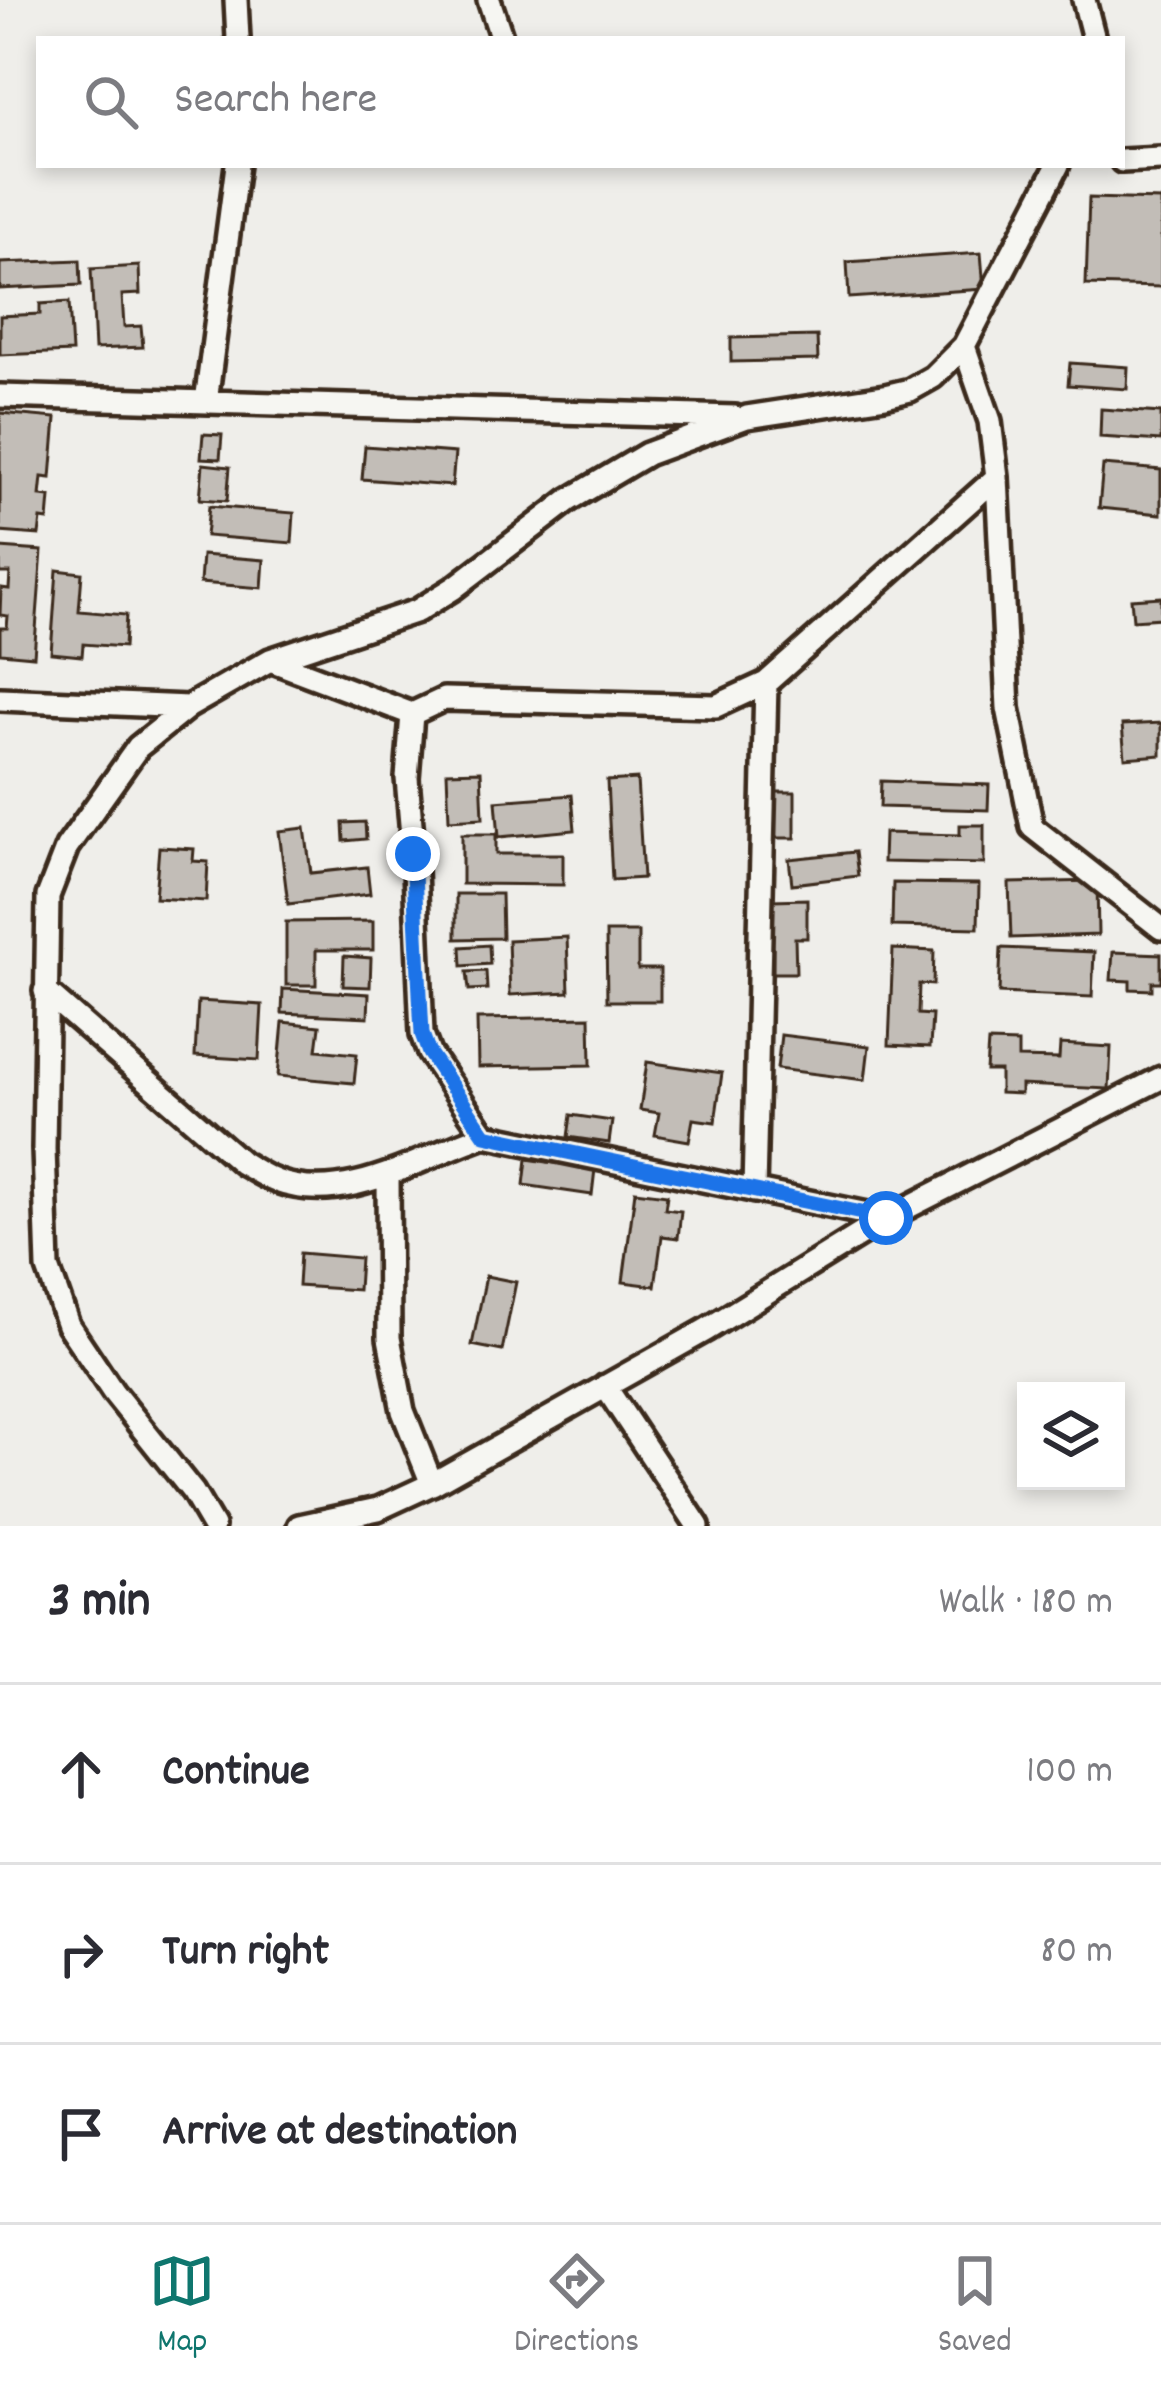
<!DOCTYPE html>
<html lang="en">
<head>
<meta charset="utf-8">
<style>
	body { margin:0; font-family:Dekko,sans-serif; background:#f7f7f7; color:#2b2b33 }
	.controls { position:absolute; right:36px; bottom:36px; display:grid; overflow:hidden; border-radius:0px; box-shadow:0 6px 18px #0003 }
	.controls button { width:108px; height:108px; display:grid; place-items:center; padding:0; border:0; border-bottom:3px solid #e1e1e2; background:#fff; color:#2b2b33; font:60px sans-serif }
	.stop { position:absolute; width:36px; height:36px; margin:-27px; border:9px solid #1a73e8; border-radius:50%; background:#fff }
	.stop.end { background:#1a73e8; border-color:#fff; box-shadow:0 3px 12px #0008 }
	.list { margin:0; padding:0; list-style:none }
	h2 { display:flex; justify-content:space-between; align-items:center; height:156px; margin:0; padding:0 48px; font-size:51px }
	h2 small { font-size:39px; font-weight:400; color:#7c7c81 }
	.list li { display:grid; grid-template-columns:78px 1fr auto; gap:36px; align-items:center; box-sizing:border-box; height:180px; padding:0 48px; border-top:3px solid #e1e1e2 }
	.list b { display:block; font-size:45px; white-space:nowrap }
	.list em { font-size:39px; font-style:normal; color:#7c7c81 }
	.icon { flex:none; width:66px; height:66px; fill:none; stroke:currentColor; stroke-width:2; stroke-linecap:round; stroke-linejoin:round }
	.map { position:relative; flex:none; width:1161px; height:1526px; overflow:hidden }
	.search { position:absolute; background:#fff; box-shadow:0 6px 18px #0003; left:36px; right:36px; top:36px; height:132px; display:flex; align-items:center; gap:30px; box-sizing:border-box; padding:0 42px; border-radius:0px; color:#7c7c81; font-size:45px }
	.sheet { height:696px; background:#fff }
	nav { display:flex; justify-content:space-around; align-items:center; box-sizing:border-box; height:168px; border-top:3px solid #e1e1e2; background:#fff; font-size:33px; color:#7c7c81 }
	nav a { display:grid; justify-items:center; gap:6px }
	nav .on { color:#0f766e }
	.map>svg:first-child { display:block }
	.building { fill:#c2bdb7; stroke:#3b2a1e; stroke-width:3 }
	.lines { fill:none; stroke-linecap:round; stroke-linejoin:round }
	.minor-casing { stroke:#3b2a1e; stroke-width:30 }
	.minor { stroke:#f6f6f2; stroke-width:21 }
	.route { stroke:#1a73e8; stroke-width:15 }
</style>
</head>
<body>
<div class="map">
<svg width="1161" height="1526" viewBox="0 0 1161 1526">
	<rect width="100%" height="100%" fill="#efeeea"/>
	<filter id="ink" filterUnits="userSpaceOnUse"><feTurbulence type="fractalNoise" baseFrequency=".00833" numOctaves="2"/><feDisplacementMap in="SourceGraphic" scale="24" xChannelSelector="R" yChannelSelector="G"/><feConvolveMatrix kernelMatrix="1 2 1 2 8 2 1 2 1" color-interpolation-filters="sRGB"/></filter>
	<g filter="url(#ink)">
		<path class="building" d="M1089 198 1161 200V287L1086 285Z
			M981 253 984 289 849 298 847 262Z
			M80 260 81 285 0 289V263Z
			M139 266 140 294 122 295 124 327 141 326 143 347 95 349 91 269Z
			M69 302 72 352 0 355V316L40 314V304Z
			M817 336 818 360 731 362V338Z
			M1070 363 1128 367 1127 389 1068 385Z
			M1101 409 1161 413V441L1100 437Z
			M0 413 56 418 51 478 42 477 40 496 50 497 48 520 41 519 39 535 0 532Z
			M203 434 222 435 220 459 201 458Z
			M365 446 455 453 452 486 362 479Z
			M203 464 230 467 227 501 200 499Z
			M1103 465 1161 470V514L1099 508Z
			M209 506 294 513 292 543 206 536Z
			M0 548 42 551 34 656 0 653V628H7L8 616 0 615 1 588 9 589 10 573H0Z
			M202 555 264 560 262 588 200 583Z
			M57 570 82 573 79 611 126 615 124 647 83 644 82 656 51 653Z
			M1161 597V618L1133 620 1131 599Z
			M1161 723V755L1125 758 1122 725Z
			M481 771 483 818 449 820 447 772Z
			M637 779 643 878 612 880 607 781Z
			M881 781 989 785 988 810 880 807Z
			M769 792H795V838H768Z
			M572 795 575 830 499 837 496 801Z
			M365 822 366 839 344 841 343 823Z
			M960 825H984V864L883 862 884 833 960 835Z
			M305 828 311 873 367 867 370 894 288 904 279 831Z
			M462 834H496V854H563V885L462 884Z
			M159 847 194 849 193 861 208 862 206 901 155 898Z
			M855 852 858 876 792 884 789 859Z
			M1097 881 1098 935 1011 938 1009 883Z
			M893 883 979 884 978 928 892 926Z
			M456 894H501L502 938 456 939Z
			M807 899V938H795L796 973H773L772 900Z
			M373 921V950H316V985H286V922Z
			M606 932H638V969H660V1001H607Z
			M567 937 569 992 510 995 508 940Z
			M489 945 490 964 462 966 461 947Z
			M1001 948 1094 952 1092 997 999 993Z
			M893 949 934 951 933 985 919 984 918 1014 932 1015 930 1047 889 1045Z
			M1113 952 1161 954V982H1152V990L1130 989V981L1111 980Z
			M344 956 371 958 370 987 343 986Z
			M486 971 487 989 469 990 467 972Z
			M283 989 369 994 368 1017 282 1013Z
			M198 1001 262 1005 259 1060 195 1056Z
			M590 1017 591 1065 478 1067 477 1019Z
			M283 1022 320 1026 317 1050 357 1054 354 1083 278 1076Z
			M781 1035 869 1046 865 1080 777 1069Z
			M988 1042 1018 1043V1058L1059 1059 1060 1044 1111 1047 1109 1089 1021 1085V1094L1000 1093V1071H986Z
			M647 1062 722 1073 715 1122 693 1119 689 1141 655 1135 659 1113 640 1110Z
			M571 1115 612 1121 609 1143 568 1137Z
			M527 1159 595 1169 592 1195 524 1185Z
			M635 1191 667 1195 665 1209 681 1211 678 1238 662 1236 655 1286 623 1282Z
			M300 1253 360 1258 358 1290 298 1286Z
			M486 1276 516 1282 502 1351 472 1345Z"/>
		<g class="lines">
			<g class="minor-casing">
				<path id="minor" d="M236 0 238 39
					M489 0 502 39
					M1084 0 1094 39
					M1122 161 1161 159
					M964 346 990 421 997 477 1008 708 1032 827 1161 928
					M0 396 735 417
					M206 402 237 165
					M270 660 412 714 444 699 716 706 766 683 997 477
					M0 699 188 707
					M412 714 407 778 415 870 422 1034 429 1053 485 1135
					M45 991 242 1163C253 1169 264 1177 276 1181 346 1207 420 1157 485 1135L887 1218
					M388 1177 389 1338 403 1411 432 1484
					M754 1191 766 683
					M605 1386 698 1526
					M213 1526 193 1492 113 1392 68 1325 48 1268 44 1149 48 896 67 847 138 747 188 707 270 660 417 611 454 588 569 500 647 454 747 417 885 396 910 390 933 377 964 346 1058 165
					M299 1526 378 1509 432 1484 706 1330 887 1218 1161 1078"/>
			</g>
			<use href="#minor" class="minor"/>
		</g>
	</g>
	<g class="lines" filter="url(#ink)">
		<path class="route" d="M413 854 422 1034 429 1053 485 1135 886 1218"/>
	</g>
</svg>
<div class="controls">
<button><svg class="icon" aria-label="layers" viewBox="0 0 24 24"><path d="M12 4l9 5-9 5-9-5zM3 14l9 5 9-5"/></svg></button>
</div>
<div class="stop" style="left:886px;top:1218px"></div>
<div class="stop end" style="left:413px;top:854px"></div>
<div class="search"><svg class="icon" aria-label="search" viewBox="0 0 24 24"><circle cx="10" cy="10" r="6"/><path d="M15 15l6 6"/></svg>Search here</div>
</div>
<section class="sheet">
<h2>3 min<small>Walk · 180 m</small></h2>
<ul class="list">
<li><svg class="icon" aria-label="ahead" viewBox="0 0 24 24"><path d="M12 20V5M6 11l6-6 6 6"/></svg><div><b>Continue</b></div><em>100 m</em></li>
<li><svg class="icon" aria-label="right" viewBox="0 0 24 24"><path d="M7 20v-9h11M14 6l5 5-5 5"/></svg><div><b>Turn right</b></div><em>80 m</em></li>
<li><svg class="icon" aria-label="arrive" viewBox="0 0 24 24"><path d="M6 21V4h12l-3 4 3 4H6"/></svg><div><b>Arrive at destination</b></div></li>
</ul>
</section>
<nav>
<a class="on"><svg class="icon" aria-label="map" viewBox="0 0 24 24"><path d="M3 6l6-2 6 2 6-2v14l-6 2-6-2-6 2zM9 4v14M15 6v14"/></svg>Map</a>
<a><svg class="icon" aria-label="directions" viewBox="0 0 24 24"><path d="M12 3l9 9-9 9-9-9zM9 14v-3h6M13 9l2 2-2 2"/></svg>Directions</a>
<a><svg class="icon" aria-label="saved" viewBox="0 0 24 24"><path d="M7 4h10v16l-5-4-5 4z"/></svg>Saved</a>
</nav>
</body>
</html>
